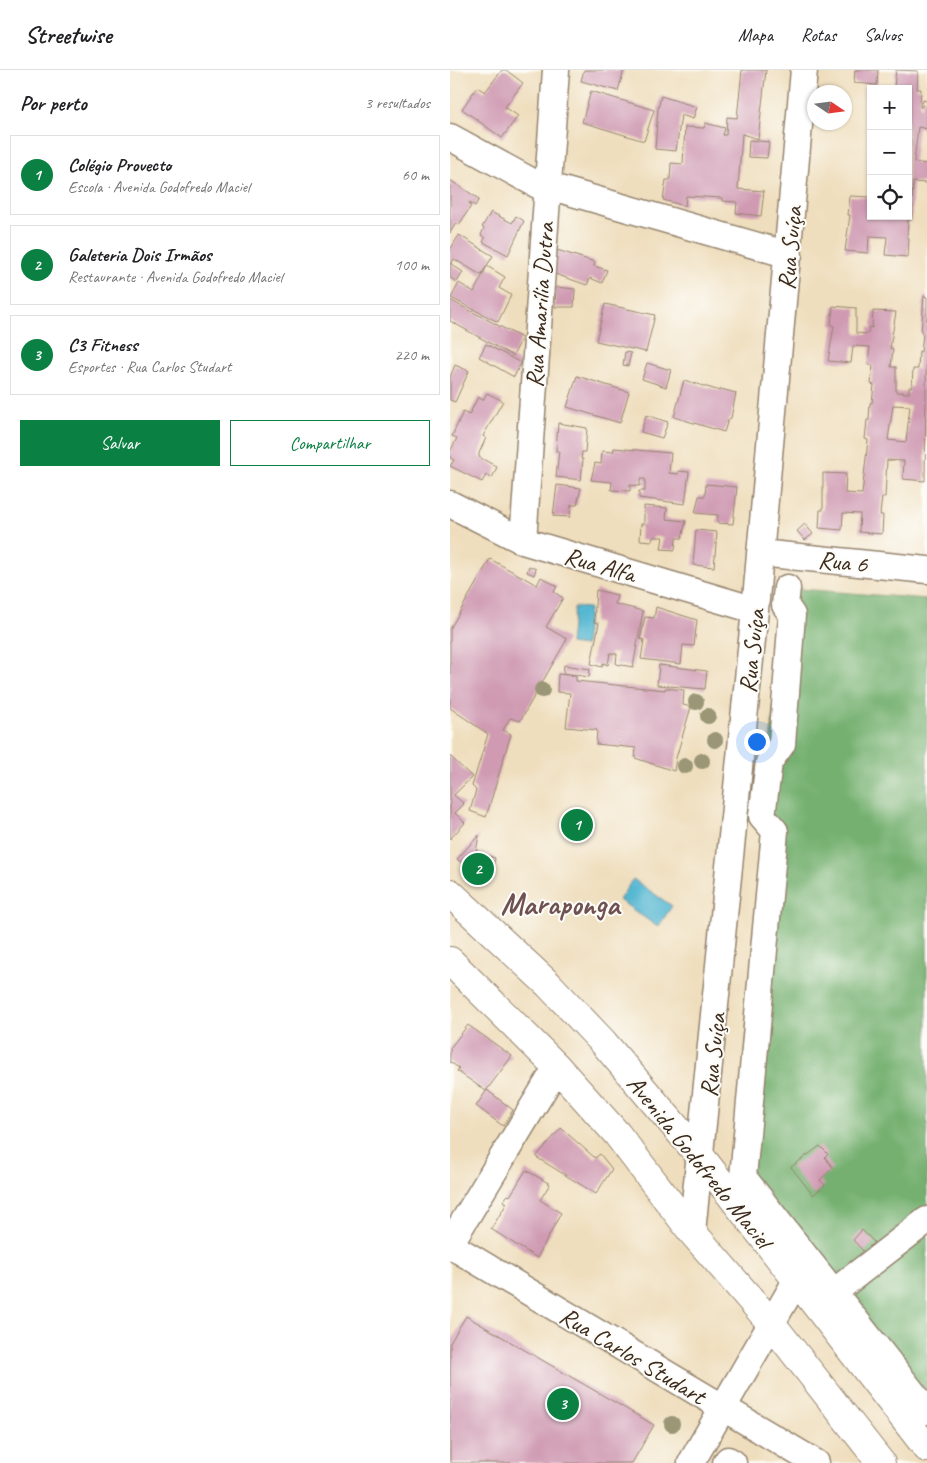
<!DOCTYPE html>
<html lang="pt">
<head>
<meta charset="utf-8">
<style>
	body { margin:0; font-family:Caveat,sans-serif; background:#f2f2f2; color:#202124 }
	.controls { position:absolute; right:15px; top:15px; display:grid; overflow:hidden; border-radius:0px; box-shadow:0 1px 4px #0004 }
	.controls button { width:45px; height:45px; display:grid; place-items:center; padding:0; border:0; border-bottom:1px solid #e0e0e0; background:#fff; color:#202124; font:25px sans-serif }
	.compass { position:absolute; left:357px; top:15px; width:45px; height:45px; border-radius:50%; background:#fff; box-shadow:0 1px 4px #0004; rotate:103deg }
	.you { position:absolute; left:306px; top:671px; width:18px; height:18px; margin:-12px; border:4px solid #fff; border-radius:50%; background:#1a73e8; box-shadow:0 0 0 8px #1a73e833 }
	.badge { display:grid; place-items:center; width:32px; height:32px; border-radius:50%; background:#0b8043; color:#fff; font-size:16px; font-weight:700 }
	.pin { position:absolute; translate:-50% -50%; border:2px solid #fff; box-shadow:0 1px 5px #0006 }
	.list { margin:0; padding:0; list-style:none }
	h2 { display:flex; justify-content:space-between; align-items:center; height:65px; margin:0; padding:0 20px; font-size:21px }
	h2 small { font-size:16px; font-weight:400; color:#757577 }
	.list li { display:grid; grid-template-columns:32px 1fr auto; gap:15px; align-items:center; box-sizing:border-box; height:80px; margin:0 10px 10px; padding:0 10px; border:1px solid #e0e0e0; border-radius:0px }
	.list b { display:block; font-size:19px; white-space:nowrap }
	.list p { margin:0; font-size:16px; white-space:nowrap; color:#757577 }
	.list em { font-size:16px; font-style:normal; color:#757577 }
	.actions { display:flex; gap:10px; padding:15px 20px }
	.actions a { flex:1; padding:11px 0; border:1px solid #0b8043; border-radius:0px; text-align:center; font-size:18px; color:#0b8043 }
	.actions .main { background:#0b8043; color:#fff }
	.icon { flex:none; width:28px; height:28px; fill:none; stroke:currentColor; stroke-width:2; stroke-linecap:round; stroke-linejoin:round }
	.map { position:relative; flex:none; width:477px; height:1393px; overflow:hidden }
	header { display:flex; align-items:center; gap:30px; box-sizing:border-box; height:70px; padding:0 25px; background:#fff; border-bottom:1px solid #e0e0e0 }
	header strong { font-size:24px }
	nav { display:flex; gap:28px; margin-inline-start:auto; font-size:18px }
	main { display:flex }
	aside { flex:1; background:#fff }
	.map>svg:first-child { display:block }
	.forest { fill:#74b070; stroke:#586d47 }
	.water { fill:#54b7d2; stroke:#487078 }
	.building { fill:#cf9ab2; fill-rule:evenodd }
	.lines { fill:none; stroke-linecap:round; stroke-linejoin:round }
	.minor-casing { stroke:#95846e; stroke-width:29 }
	.major-casing { stroke:#95846e; stroke-width:30 }
	.minor { stroke:#fff; stroke-width:26 }
	.major { stroke:#fff; stroke-width:28 }
	.tree { fill:#9a9676 }
	.labels { text-anchor:middle; stroke-width:4; stroke-linejoin:round; paint-order:stroke }
	.street-label { font-size:25px; fill:#3b2a1e; stroke:#fdfcf7 }
	.district-label { font-size:30px; font-weight:bold; fill:#6f5152; stroke:#fdfcf7 }
</style>
</head>
<body>
<header>
<strong>Streetwise</strong>
<nav><a>Mapa</a><a>Rotas</a><a>Salvos</a></nav>
</header>
<main>
<aside>
<h2>Por perto<small>3 resultados</small></h2>
<ul class="list">
<li><span class="badge">1</span><div><b>Colégio Provecto</b><p>Escola · Avenida Godofredo Maciel</p></div><em>60 m</em></li>
<li><span class="badge">2</span><div><b>Galeteria Dois Irmãos</b><p>Restaurante · Avenida Godofredo Maciel</p></div><em>100 m</em></li>
<li><span class="badge">3</span><div><b>C3 Fitness</b><p>Esportes · Rua Carlos Studart</p></div><em>220 m</em></li>
</ul>
<div class="actions"><a class="main">Salvar</a><a>Compartilhar</a></div>
</aside>
<div class="map">
<svg width="477" height="1393" viewBox="0 0 477 1393">
	<rect width="100%" height="100%" fill="#fdfcf7"/>
	<filter id="ink" filterUnits="userSpaceOnUse"><feTurbulence type="fractalNoise" baseFrequency=".02" numOctaves="2"/><feDisplacementMap in="SourceGraphic" scale="10" xChannelSelector="R" yChannelSelector="G"/><feConvolveMatrix kernelMatrix="1 2 1 2 8 2 1 2 1" color-interpolation-filters="sRGB"/></filter>
	<filter id="wash" filterUnits="userSpaceOnUse"><feTurbulence type="fractalNoise" baseFrequency=".0096" numOctaves="4" result="noise"/><feDisplacementMap in="SourceGraphic" scale="20" xChannelSelector="R" yChannelSelector="G"/><feGaussianBlur stdDeviation="1.12" result="paint"/><feColorMatrix in="noise" values="0 0 0 0 0 0 0 0 0 0 0 0 0 0 0 0 0 1.4 0 .05"/><feComposite in="paint" operator="in"/></filter>
	<g filter="url(#wash)">
		<rect width="100%" height="100%" fill="#efdebd"/>
		<path class="forest" d="M337 518 477 529V1341L293 1107 325 761 312 746Z"/>
		<path class="water" d="M124 537 139 538 135 576 120 574Z
			M183 809 222 836 208 857 169 830Z"/>
		<g id="blocks">
			<path class="building" d="M52 0H56L73 13 55 37 68 46 52 68 12 39 27 17 35 22Z
				M134 0H174L168 21 131 11Z
				M292 0H316L308 69 292 64 288 119 314 121 311 146 286 143 287 132 272 131V128L236 126 235 136 213 130 216 110H220L221 93 233 94 235 57 254 58 255 53 275 58 273 65H276L277 47 287 48Z
				M405 0H428L427 15 404 13Z
				M446 0 468 1 467 19H471L470 37H472L473 30 477 31V59L468 57 464 92 477 94V113L463 112 461 150H458L457 168H459L458 187 435 185 437 167 419 166 418 183 395 181 400 145H398L400 126 421 127V146H458V19L444 17Z
				M141 21 204 40 194 71 132 52Z
				M211 26 247 37 243 49 231 45 226 81 205 79 208 39Z
				M299 70 319 72 317 88 298 87Z
				M0 110 29 129 25 136 19 132 21 136 9 155 6 153 0 163Z
				M41 142 62 153 66 146 74 151 58 185 33 172 35 168 31 165 34 158 32 157Z
				M9 165 43 186 31 205 4 189 1 194 13 202 7 212 0 208V180Z
				M107 180 145 192 144 196 157 200 152 213 140 208 137 215 105 204Z
				M37 196 55 207 49 218 61 225 48 252 1 228 9 213 24 222Z
				M106 217 125 219 124 237H105Z
				M474 226 477 227 475 411 453 409 454 391 437 390 435 427H432L430 445H433L432 464 409 462 410 444 393 443 392 460 369 458 370 440H373V403L396 404 395 423 412 424 418 370 415 369 417 350H419L420 333H422L424 315 421 314 423 295H418L420 277 403 276 401 293 378 291 384 256 381 255 383 236 406 238V263L418 264 419 257 422 258 423 241 446 242 440 278 443 279 441 297H446V322L459 323V317H462L463 299H468L469 281 471 282 473 264 471 263ZM443 335 460 336 456 372 438 370Z
				M0 230 72 268 63 286 0 251Z
				M155 234 205 245 196 282 146 271Z
				M36 274 71 293 64 307 29 287Z
				M175 282 181 283 178 296 173 295Z
				M197 293 221 300 216 317 192 309Z
				M5 295 19 301 5 332 0 330V307Z
				M127 306 179 322 170 353 117 337Z
				M234 310 270 321 271 319 286 323 281 348 278 350 274 362 224 347Z
				M37 323 53 331 33 366 36 368 29 383V387L47 397 42 408 36 405 32 412 0 396 4 390 0 388V382L7 368 2 366 13 342 19 345 28 327 33 330Z
				M196 345 218 352 212 368 191 362Z
				M108 353 137 358 135 382H132L131 389H133L131 410 106 407 109 381H106Z
				M164 378 221 383 219 403 228 404V401L239 402 235 434 189 428V421H195V409H190V416L180 415V421L161 420 162 412 141 410 145 393 151 394 152 381 163 382Z
				M256 414 287 417 283 454 267 453 268 445 245 443 249 426H255Z
				M107 415 131 418 127 435H121L120 447 103 446Z
				M194 436 217 438 216 449 236 451 232 468H226L225 480 211 479 213 467H203L202 471 190 470 191 454H194Z
				M355 454 363 464 355 470 347 461Z
				M246 460 267 462 264 497 243 495Z
				M40 489 87 515 91 507 107 516 104 522 113 528 96 557 117 569 70 651 60 648 53 660 61 664 36 747 20 741 26 720 22 716 38 664 0 638V559Z
				M79 496 86 499 84 505 77 502Z
				M146 520 167 525 165 534 193 541 183 597 166 594 167 584 160 583 158 595 153 593 152 597 141 594 149 553 144 552Z
				M206 537 247 550 244 576 233 575 231 594 191 589 194 570 190 569 195 547 204 548Z
				M114 595 140 599 139 607 113 603Z
				M209 595 257 601 255 619 207 615Z
				M108 604 126 606V611L215 620V618L234 620 233 635 241 637 226 688 224 701 185 688 186 678 146 674 147 660 116 657 120 623 107 622Z
				M0 686 22 707 4 725 14 734 5 743 15 753 0 769Z
				M29 765 26 782 45 788 38 813 19 807 21 800 7 789Z
				M18 955 62 986 36 1021 7 1001 9 998 0 992V978Z
				M37 1020 63 1040 53 1056 26 1036Z
				M111 1058 145 1088 150 1084 162 1099 146 1124 86 1087Z
				M370 1076 378 1084 375 1087 383 1098 370 1110 375 1115 363 1125 341 1097Z
				M76 1100 100 1114 90 1130 111 1143 87 1188 41 1159 57 1133 53 1131 58 1125 60 1126Z
				M412 1160 424 1172 414 1182 403 1170Z
				M16 1246 204 1355 182 1393H0V1273Z"/>
		</g>
	</g>
	<g filter="url(#ink)">
		<use href="#blocks" fill-opacity="0" stroke="#95846e" stroke-width="1"/>
		<g class="lines">
			<g class="minor-casing">
				<path id="minor" d="M0 67 97 120 109 119 339 185
					M0 434 73 471 305 540
					M73 471 106 0
					M310 483 477 500
					M337 518 335 535 342 545 332 674 319 692 312 746 325 761 293 1107 477 1341
					M242 1162 305 540 354 0
					M0 1174 107 997
					M0 1175 366 1393
					M384 1222 477 1150
					M241 1393 346 1211
					M276 1393 278 1390 283 1393"/>
			</g>
			<g class="major-casing">
				<path id="major" d="M0 823 99 915 153 972 251 1087 477 1378
					M0 891 107 997 167 1064 242 1162 321 1253 431 1393"/>
			</g>
			<use href="#minor" class="minor"/>
			<use href="#major" class="major"/>
		</g>
		<g class="tree">
			<circle cx="92" cy="620" r="8"/>
			<circle cx="246" cy="632" r="8"/>
			<circle cx="258" cy="646" r="8"/>
			<circle cx="265" cy="670" r="8"/>
			<circle cx="252" cy="691" r="8"/>
			<circle cx="235" cy="696" r="8"/>
			<circle cx="222" cy="1354" r="8"/>
		</g>
	</g>
	<g class="labels">
		<g class="street-label">
			<text transform="translate(339 178) rotate(-85)" y="9">Rua Suíça</text>
			<text transform="translate(89 235) rotate(-86)" y="9">Rua Amarília Dutra</text>
			<text transform="translate(393 491) rotate(6)" y="9">Rua 6</text>
			<text transform="translate(150 494) rotate(16)" y="9">Rua Alfa</text>
			<text transform="translate(301 581) rotate(-84)" y="9">Rua Suíça</text>
			<text transform="translate(262 985) rotate(-84)" y="9">Rua Suíça</text>
			<text transform="translate(250 1091) rotate(51)" y="9">Avenida Godofredo Maciel</text>
			<text transform="translate(183 1285) rotate(31)" y="9">Rua Carlos Studart</text>
		</g>
		<g class="district-label">
			<text x="110" y="844">Maraponga</text>
		</g>
	</g>
</svg>
<div class="controls">
<button>+</button>
<button>−</button>
<button><svg class="icon" aria-label="locate" viewBox="0 0 24 24"><circle cx="12" cy="12" r="6"/><path d="M12 2v4M12 18v4M2 12h4M18 12h4"/></svg></button>
</div>
<svg class="compass" viewBox="-18 -18 36 36"><path d="M0-13l5 13h-10z" fill="#e53935"/><path d="M0 13l5-13h-10z" fill="#757577"/></svg>
<div class="you"></div>
<div class="pin badge" style="left:127px;top:755px">1</div>
<div class="pin badge" style="left:28px;top:799px">2</div>
<div class="pin badge" style="left:113px;top:1334px">3</div>
</div>
</main>
</body>
</html>
